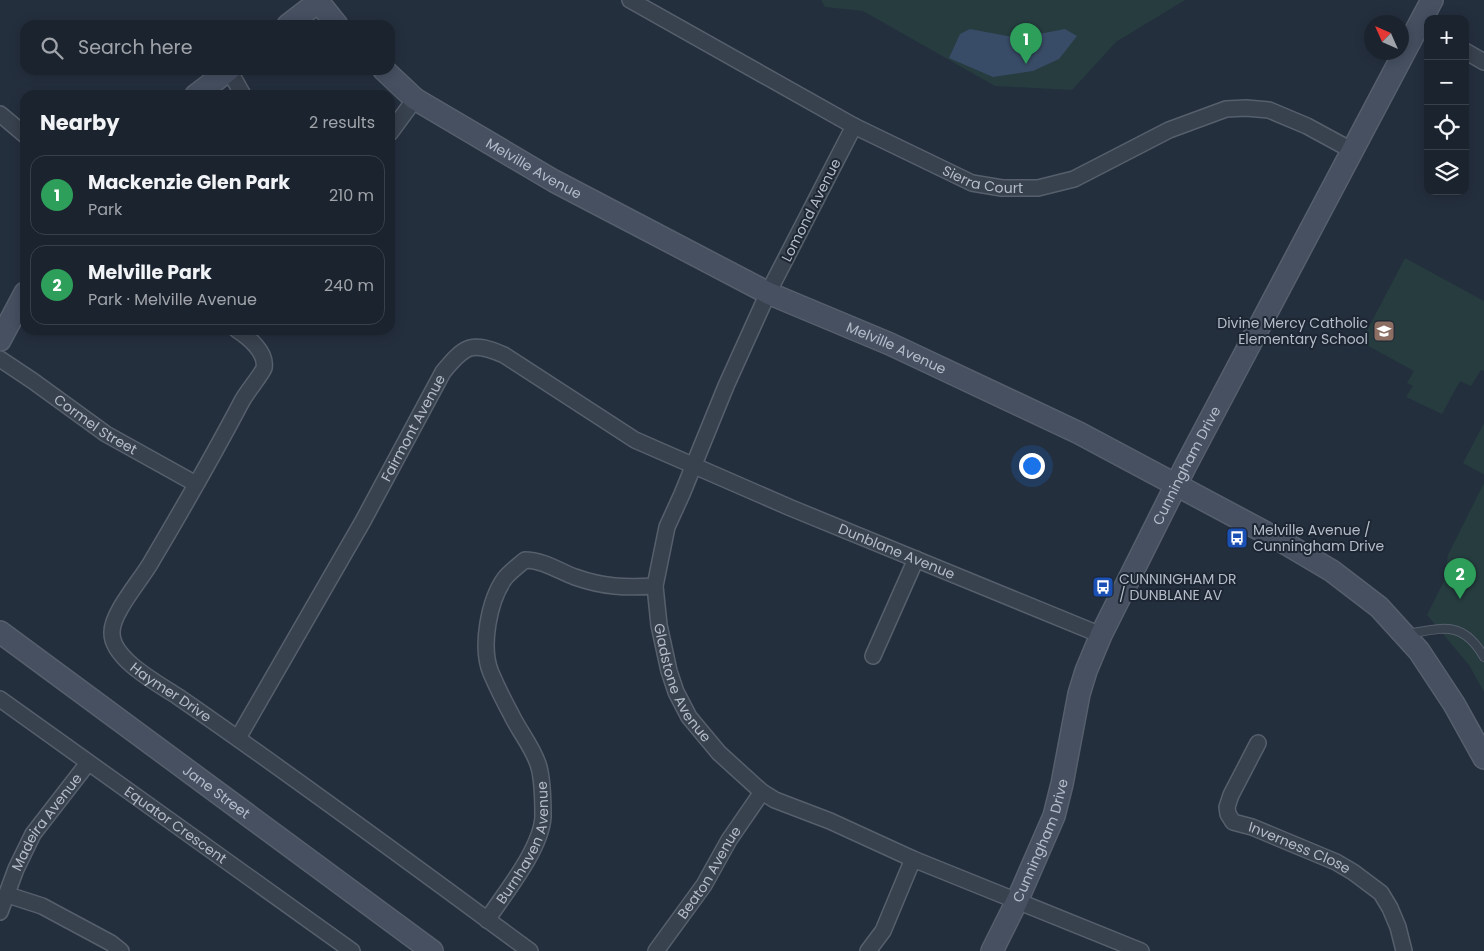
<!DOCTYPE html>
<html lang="en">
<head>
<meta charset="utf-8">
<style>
	body { margin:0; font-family:Poppins,sans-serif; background:#282f3a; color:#f1f3f6 }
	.controls { position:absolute; right:15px; top:15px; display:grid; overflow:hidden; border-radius:10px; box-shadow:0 2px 12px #0003 }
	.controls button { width:45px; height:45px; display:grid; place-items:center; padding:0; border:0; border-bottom:1px solid #39404a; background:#1b232e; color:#f1f3f6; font:25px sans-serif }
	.compass { position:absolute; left:1364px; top:15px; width:45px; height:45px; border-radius:50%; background:#1b232e; box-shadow:0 2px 12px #0003; rotate:315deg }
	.you { position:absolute; left:1031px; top:465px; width:18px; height:18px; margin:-12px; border:4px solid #fff; border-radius:50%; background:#1a73e8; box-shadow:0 0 0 8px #1a73e833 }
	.badge { display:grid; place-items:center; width:32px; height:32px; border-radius:50%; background:#0b8043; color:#fff; font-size:16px; font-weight:700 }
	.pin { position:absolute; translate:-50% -41px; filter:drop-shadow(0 1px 2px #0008) }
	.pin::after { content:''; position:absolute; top:26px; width:18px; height:15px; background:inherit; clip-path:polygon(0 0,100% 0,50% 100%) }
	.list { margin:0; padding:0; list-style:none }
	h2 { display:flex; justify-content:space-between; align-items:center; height:65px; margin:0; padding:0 20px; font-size:21px }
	h2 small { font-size:16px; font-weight:400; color:#a0a4aa }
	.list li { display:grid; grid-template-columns:32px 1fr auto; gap:15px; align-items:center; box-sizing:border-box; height:80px; margin:0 10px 10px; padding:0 10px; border:1px solid #39404a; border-radius:15px }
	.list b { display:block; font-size:19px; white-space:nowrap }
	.list p { margin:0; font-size:16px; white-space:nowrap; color:#a0a4aa }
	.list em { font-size:16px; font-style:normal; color:#a0a4aa }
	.icon { flex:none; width:28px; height:28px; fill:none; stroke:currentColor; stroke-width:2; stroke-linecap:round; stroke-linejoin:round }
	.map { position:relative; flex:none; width:1484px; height:951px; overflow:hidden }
	.search { position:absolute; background:#1b232e; box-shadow:0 2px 12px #0003; left:20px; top:20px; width:375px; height:55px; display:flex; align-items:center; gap:12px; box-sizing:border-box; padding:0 18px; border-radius:15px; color:#a0a4aa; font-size:19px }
	.panel { position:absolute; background:#1b232e; box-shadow:0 2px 12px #0003; left:20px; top:90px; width:375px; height:245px; border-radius:15px }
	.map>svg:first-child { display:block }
	.green { fill:#263c3f }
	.water { fill:#394c67 }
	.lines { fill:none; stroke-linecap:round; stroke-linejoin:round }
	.lane-casing { stroke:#565f6c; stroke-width:10 }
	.street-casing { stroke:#565f6c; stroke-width:18 }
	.secondary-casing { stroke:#565f6c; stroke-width:24 }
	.lane { stroke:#38414e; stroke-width:8 }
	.street { stroke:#38414e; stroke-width:15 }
	.secondary { stroke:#465061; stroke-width:21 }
	.labels { text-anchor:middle; stroke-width:4; stroke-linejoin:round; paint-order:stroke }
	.street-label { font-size:14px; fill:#b4bcc9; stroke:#1d2633 }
	.poi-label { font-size:14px; fill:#b4bcc9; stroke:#1d2633; text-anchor:start }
</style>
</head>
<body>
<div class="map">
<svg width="1484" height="951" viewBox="0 0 1484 951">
	<rect width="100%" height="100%" fill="#242f3e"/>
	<path class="green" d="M821 0H1185L1116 42 1072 90 995 86 863 11 825 7Z
		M1405 258 1484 301V371L1481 370 1471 386 1460 381 1442 414 1406 397 1413 386 1407 383 1414 371 1361 342Z
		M1484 423V474H1483L1463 463Z
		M1484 483V692L1469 665 1427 615 1443 583 1448 555Z"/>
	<path class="water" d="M970 29 1018 38 1065 29 1077 36 1059 59 1033 71 993 77 949 58 960 34Z"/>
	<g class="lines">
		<g class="lane-casing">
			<path id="lane" d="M1407 634C1443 628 1463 620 1484 657"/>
		</g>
		<g class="street-casing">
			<g id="street">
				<path id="s1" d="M630 0 854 126 972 183 1002 188H1038L1074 179 1169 130 1226 109 1246 108 1269 110 1307 126 1353 151"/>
				<path d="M1465 51 1484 62"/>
				<path d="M229 70 243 95"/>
				<path d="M0 114 25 135"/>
				<path id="s2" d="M854 126 768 293 726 386 682 494 667 527 655 586 659 625 669 671 676 692 689 717 719 753 762 792 775 800 830 821 913 859 1141 951"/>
				<path d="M390 133 415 99"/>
				<path id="s3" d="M237 330C248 337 267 352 264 368 262 374 246 393 242 401 213 456 182 510 150 564 140 581 111 614 112 633 112 659 157 683 177 696 296 778 413 865 530 951"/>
				<path id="s4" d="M0 359 33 381 106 434 196 484"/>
				<path d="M873 656 916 559"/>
				<path id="s5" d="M0 699 352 951"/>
				<path id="s6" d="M238 738 363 521 443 372C465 345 472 341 504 355L635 440 791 508 1101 635"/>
				<path id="s7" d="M1258 743 1231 795 1227 807 1228 814 1233 822 1252 827 1336 862 1353 872 1381 893 1390 908 1398 927 1404 951"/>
				<path d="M8 895 42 906 111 943 121 951"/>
				<path id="s8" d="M0 912 16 869 33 834 88 763"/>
				<path id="s9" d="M487 920C505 893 541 849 543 817 543 803 543 778 538 764 532 746 519 731 511 714 504 701 497 687 491 673 480 647 489 600 505 578 511 571 518 566 525 560 543 560 559 571 575 577 603 587 626 588 655 586"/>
				<path id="s10" d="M656 951 704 885 729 840 762 792"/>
				<path d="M868 951 883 931 913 859"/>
			</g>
		</g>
		<g class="secondary-casing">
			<g id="secondary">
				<path d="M317 0 337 25"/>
				<path d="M288 25 318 2"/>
				<path id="s11" d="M384 70 415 99 554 181 768 293 890 344 1079 433 1283 542 1332 571 1379 607 1419 651 1454 704 1484 758"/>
				<path d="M196 95 229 70"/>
				<path d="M0 340 25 293"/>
				<path id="s12" d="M0 632 432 951"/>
				<path id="s13" d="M992 951 1017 901 1054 816 1062 784 1079 694 1086 671 1101 635 1186 465 1432 0"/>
			</g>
		</g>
		<use href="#lane" class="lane"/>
		<use href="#street" class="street"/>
		<use href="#secondary" class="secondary"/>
	</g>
	<defs>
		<g id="school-square" transform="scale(1.125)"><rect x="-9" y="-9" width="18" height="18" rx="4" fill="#8d6e63" stroke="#1d2633"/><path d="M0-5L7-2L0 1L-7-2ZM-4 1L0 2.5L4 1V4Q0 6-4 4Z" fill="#fff"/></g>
		<g id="bus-square" transform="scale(1.125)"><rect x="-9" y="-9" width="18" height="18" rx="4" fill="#1a4fb4" stroke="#1d2633"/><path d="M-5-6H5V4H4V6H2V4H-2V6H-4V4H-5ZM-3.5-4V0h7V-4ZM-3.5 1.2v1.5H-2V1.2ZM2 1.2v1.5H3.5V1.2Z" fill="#fff"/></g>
	</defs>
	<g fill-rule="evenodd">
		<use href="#school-square" x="1384" y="331"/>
		<use href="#bus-square" x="1237" y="538"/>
		<use href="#bus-square" x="1103" y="587"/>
	</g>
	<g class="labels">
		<g class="street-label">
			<text dy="5" stroke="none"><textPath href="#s11" startOffset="180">Melville Avenue</textPath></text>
			<text dy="5" stroke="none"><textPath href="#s1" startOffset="398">Sierra Court</textPath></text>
			<text transform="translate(811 210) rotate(-63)" y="5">Lomond Avenue</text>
			<text dy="5" stroke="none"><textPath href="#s11" startOffset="585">Melville Avenue</textPath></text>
			<text dy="5" stroke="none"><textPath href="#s4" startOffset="116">Cormel Street</textPath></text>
			<text dy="5" stroke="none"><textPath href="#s6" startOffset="356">Fairmont Avenue</textPath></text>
			<text dy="5" stroke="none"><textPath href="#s13" startOffset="526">Cunningham Drive</textPath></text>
			<text dy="5" stroke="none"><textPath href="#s6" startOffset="932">Dunblane Avenue</textPath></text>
			<text dy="5" stroke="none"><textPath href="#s2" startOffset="605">Gladstone Avenue</textPath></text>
			<text dy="5" stroke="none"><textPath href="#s3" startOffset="442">Haymer Drive</textPath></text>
			<text dy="5" stroke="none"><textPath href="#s12" startOffset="269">Jane Street</textPath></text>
			<text dy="5" stroke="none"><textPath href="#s8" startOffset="102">Madeira Avenue</textPath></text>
			<text dy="5" stroke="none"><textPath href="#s5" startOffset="216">Equator Crescent</textPath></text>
			<text dy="5" stroke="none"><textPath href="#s13" startOffset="121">Cunningham Drive</textPath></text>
			<text dy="5" stroke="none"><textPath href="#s9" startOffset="88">Burnhaven Avenue</textPath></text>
			<text dy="5" stroke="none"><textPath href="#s7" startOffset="159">Inverness Close</textPath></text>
			<text dy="5" stroke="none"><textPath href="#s10" startOffset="95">Beaton Avenue</textPath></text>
		</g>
		<g class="poi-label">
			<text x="1368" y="328" text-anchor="end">Divine Mercy Catholic<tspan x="1368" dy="16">Elementary School</tspan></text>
			<text x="1253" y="535">Melville Avenue /<tspan x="1253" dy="16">Cunningham Drive</tspan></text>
			<text x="1119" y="584">CUNNINGHAM DR<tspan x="1119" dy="16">/ DUNBLANE AV</tspan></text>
		</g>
	</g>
</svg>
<div class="controls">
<button>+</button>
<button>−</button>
<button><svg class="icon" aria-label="locate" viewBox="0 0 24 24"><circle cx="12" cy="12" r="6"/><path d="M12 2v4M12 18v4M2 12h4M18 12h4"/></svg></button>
<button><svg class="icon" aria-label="layers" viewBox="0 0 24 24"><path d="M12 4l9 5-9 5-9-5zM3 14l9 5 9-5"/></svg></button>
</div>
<svg class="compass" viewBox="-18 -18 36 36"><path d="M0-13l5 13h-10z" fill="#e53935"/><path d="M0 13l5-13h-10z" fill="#a0a4aa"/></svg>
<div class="you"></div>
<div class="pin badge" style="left:1026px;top:64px;background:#2e9e5b">1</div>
<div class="pin badge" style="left:1460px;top:599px;background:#2e9e5b">2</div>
<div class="search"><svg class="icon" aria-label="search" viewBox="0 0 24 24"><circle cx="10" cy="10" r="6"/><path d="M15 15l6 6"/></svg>Search here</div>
<section class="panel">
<h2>Nearby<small>2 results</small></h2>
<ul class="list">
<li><span class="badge" style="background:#2e9e5b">1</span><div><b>Mackenzie Glen Park</b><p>Park</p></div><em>210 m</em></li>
<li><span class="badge" style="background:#2e9e5b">2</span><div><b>Melville Park</b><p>Park · Melville Avenue</p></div><em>240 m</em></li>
</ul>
</section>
</div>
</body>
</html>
